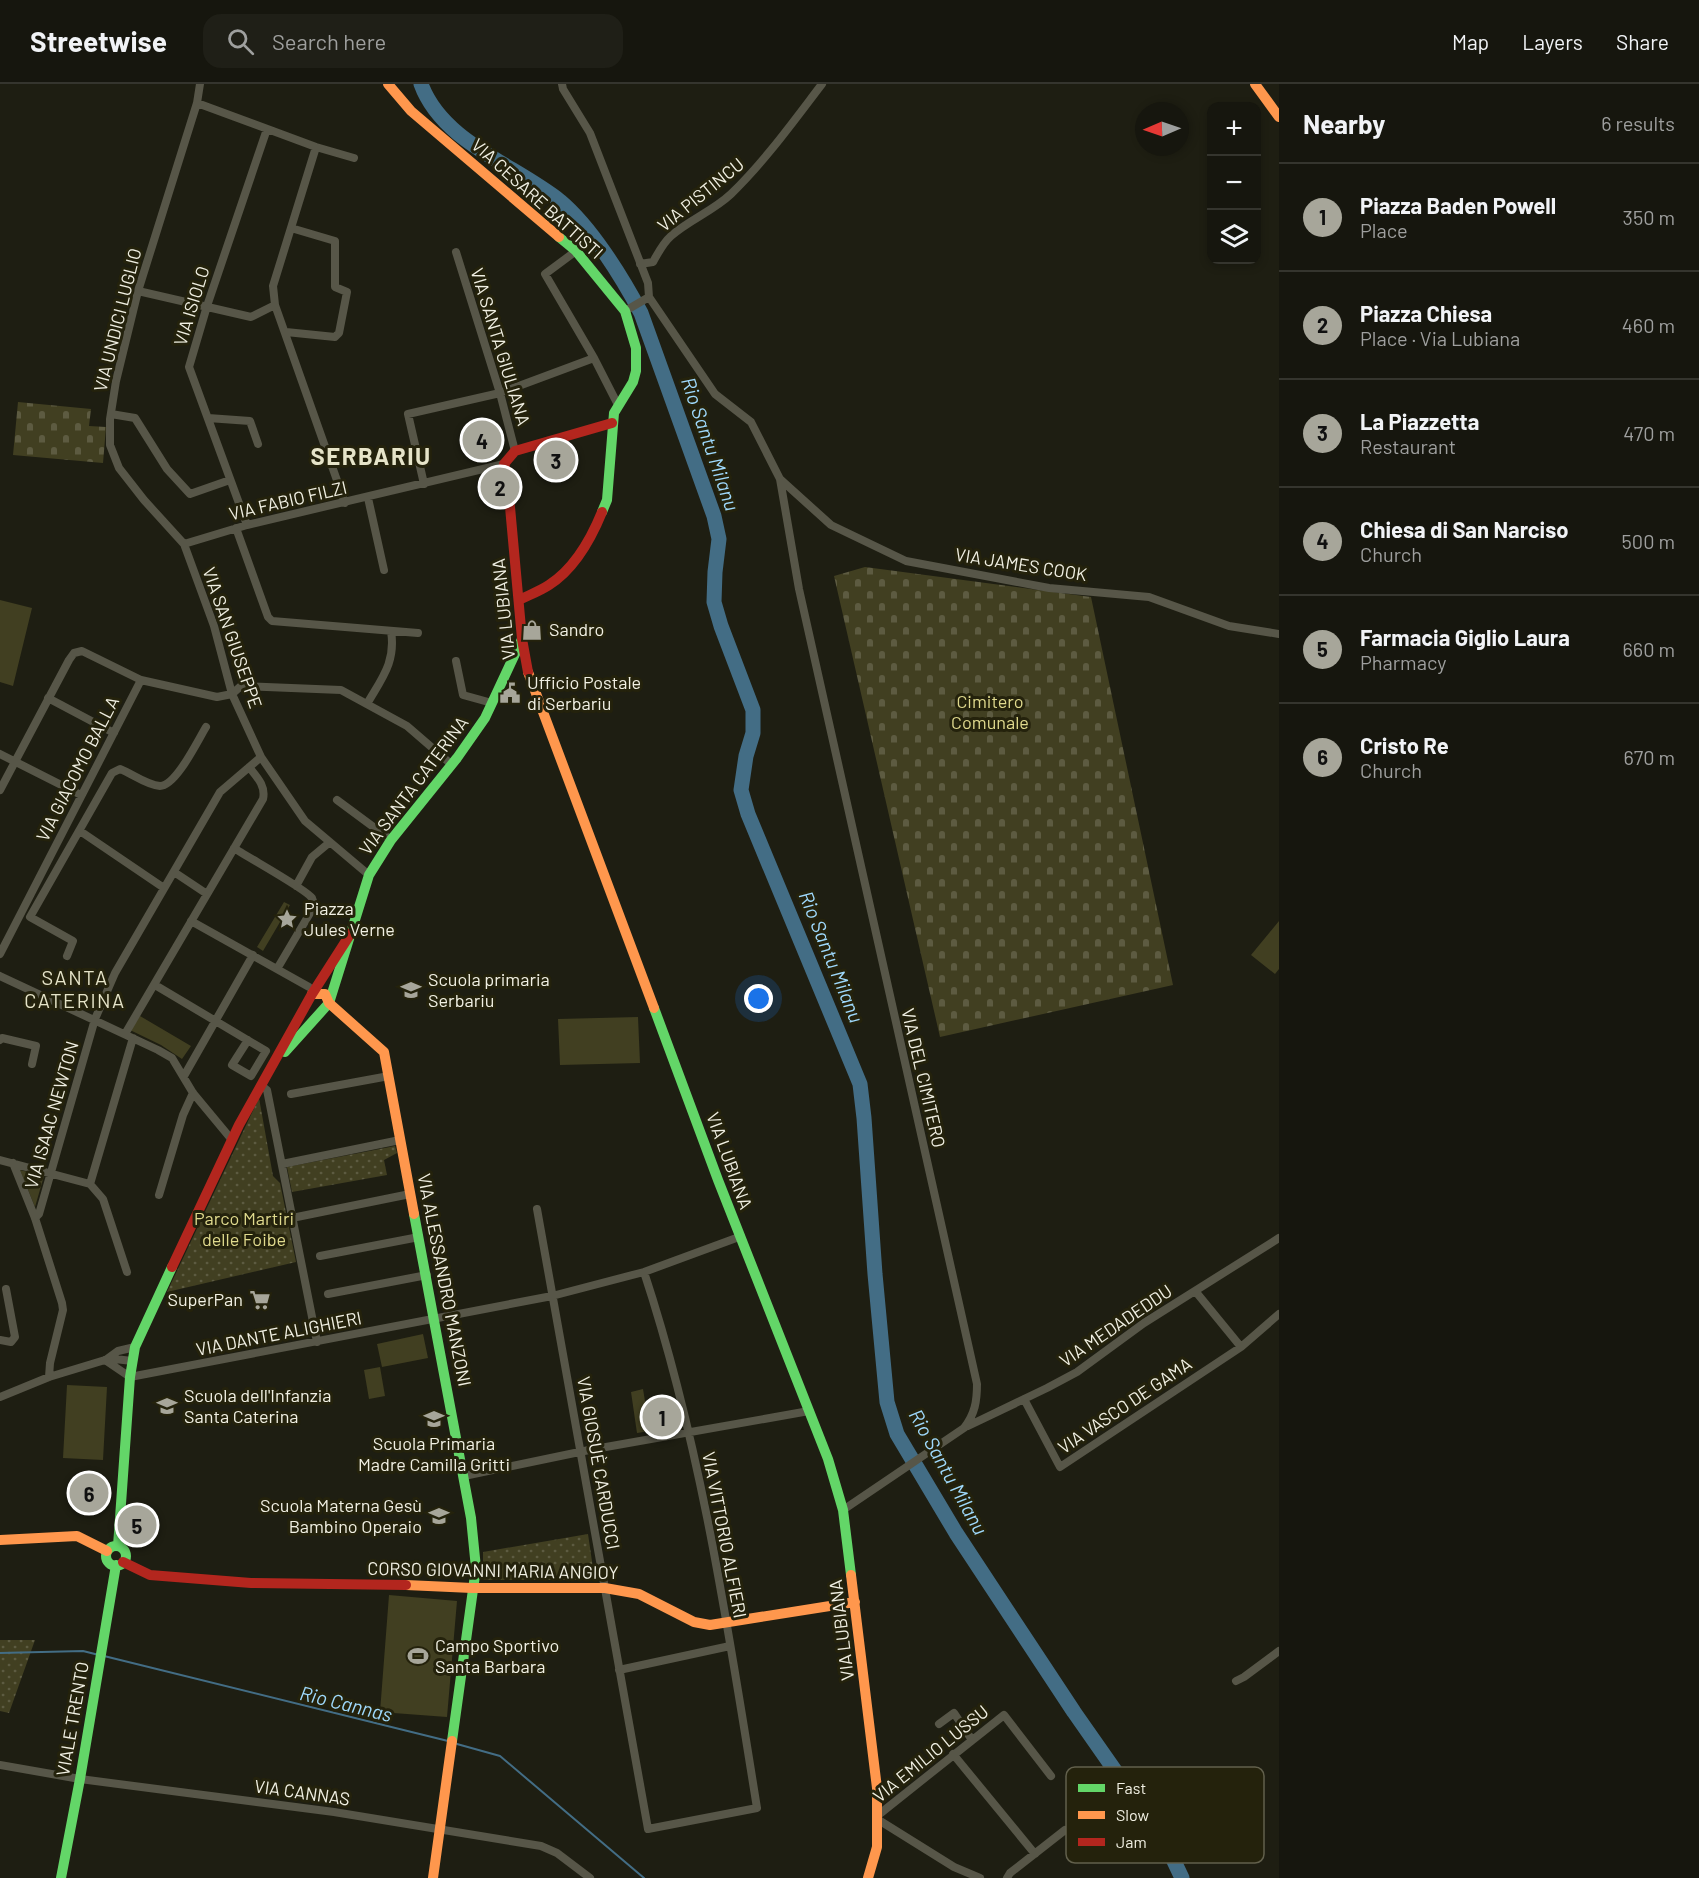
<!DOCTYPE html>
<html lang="en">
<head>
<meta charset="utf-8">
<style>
	body { margin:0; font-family:Barlow,sans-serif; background:#1f1f17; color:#f1f3f6 }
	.controls { position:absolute; right:18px; top:18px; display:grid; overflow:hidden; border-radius:12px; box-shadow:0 3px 9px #0003 }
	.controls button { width:54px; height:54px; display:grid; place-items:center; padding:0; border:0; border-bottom:2px solid #35352e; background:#16160e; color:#f1f3f6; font:30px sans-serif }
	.compass { position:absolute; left:1135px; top:18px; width:54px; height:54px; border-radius:50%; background:#16160e; box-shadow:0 3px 9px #0003; rotate:268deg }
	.you { position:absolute; left:759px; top:915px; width:21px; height:21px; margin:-15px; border:4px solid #fff; border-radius:50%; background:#1a73e8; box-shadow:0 0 0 9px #1a73e833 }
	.badge { display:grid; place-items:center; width:39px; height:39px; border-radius:50%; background:#a7a69a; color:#111; font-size:20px; font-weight:700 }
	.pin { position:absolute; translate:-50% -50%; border:3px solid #fff; box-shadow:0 2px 6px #0006 }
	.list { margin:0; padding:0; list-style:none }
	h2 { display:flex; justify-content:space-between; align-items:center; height:78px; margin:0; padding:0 24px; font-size:26px }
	h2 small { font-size:20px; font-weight:400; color:#9e9f9e }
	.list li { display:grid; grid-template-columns:39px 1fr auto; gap:18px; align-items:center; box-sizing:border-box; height:108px; padding:0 24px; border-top:2px solid #35352e }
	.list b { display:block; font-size:22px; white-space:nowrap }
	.list p { margin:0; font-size:20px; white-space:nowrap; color:#9e9f9e }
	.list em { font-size:20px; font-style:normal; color:#9e9f9e }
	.icon { flex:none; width:33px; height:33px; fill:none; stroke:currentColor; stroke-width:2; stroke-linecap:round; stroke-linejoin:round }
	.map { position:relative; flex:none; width:1279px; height:1794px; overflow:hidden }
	header { display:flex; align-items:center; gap:36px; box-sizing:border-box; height:84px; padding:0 30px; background:#16160e; border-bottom:2px solid #35352e }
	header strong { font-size:28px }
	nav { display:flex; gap:33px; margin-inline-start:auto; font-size:21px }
	.search { width:420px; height:54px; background:#1f1f17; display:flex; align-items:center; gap:15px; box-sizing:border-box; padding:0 21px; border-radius:18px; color:#9e9f9e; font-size:22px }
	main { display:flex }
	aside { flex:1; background:#16160e }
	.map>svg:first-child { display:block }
	.grass { fill:#413f21 }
	.cemetery { fill:url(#cemetery-stones) }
	.park { fill:url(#park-dots) }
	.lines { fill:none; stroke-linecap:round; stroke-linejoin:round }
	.stream { stroke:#436d85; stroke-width:2 }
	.river { stroke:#436d85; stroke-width:15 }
	.street { stroke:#575648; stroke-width:8 }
	.fast { stroke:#63d668; stroke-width:10 }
	.slow { stroke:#ff974d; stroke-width:10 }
	.jam { stroke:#b3261e; stroke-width:10 }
	.labels { text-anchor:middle; stroke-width:6; stroke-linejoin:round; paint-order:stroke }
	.street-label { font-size:18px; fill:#f1f0e3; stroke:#24220c }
	.poi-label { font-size:18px; fill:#f1f0e3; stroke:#24220c; text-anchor:start }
	.park-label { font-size:18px; fill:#e0da8e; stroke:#24220c }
	.water-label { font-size:20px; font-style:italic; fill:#9fd9fc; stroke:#24220c }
	.neighbourhood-label { font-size:20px; letter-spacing:1.5px; fill:#e6e4c9; stroke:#24220c }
	.district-label { font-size:24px; font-weight:bold; letter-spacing:1.5px; fill:#e6e4c9; stroke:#24220c }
	.key { fill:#24220c; stroke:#62604c; stroke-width:1.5 }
	.key-label { font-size:16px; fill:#f1f0e3 }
</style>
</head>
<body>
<header>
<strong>Streetwise</strong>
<div class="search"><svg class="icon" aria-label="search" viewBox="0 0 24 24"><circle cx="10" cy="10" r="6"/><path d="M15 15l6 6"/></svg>Search here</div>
<nav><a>Map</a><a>Layers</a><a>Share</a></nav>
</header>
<main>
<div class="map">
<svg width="1279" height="1794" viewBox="0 0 1279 1794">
	<defs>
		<pattern id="cemetery-stones" width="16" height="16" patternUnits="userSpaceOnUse" patternTransform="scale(1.5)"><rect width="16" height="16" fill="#413f21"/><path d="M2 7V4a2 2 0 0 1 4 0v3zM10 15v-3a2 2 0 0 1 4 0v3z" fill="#5d5b41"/></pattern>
		<pattern id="park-dots" width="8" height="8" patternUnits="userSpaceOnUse" patternTransform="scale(1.5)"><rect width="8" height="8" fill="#413f21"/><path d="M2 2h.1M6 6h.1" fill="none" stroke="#5d5b41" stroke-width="1.8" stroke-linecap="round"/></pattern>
	</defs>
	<rect width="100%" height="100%" fill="#1e1e12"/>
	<path class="grass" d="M0 516 32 524 13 602 0 598Z
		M284 818 290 821 263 867 257 863Z
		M1279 837V885L1275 890 1251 871Z
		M140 932 191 962 182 975 161 961 130 946Z
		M638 933 640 979 560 981 558 935Z
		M20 1086 44 1092 35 1123Z
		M423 1250 428 1274 382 1283 377 1260Z
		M380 1283 385 1312 369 1315 364 1286Z
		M67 1301 107 1303 103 1376 63 1374Z
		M643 1305 650 1347 637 1349 631 1308Z
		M389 1511 457 1517 447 1633 380 1628Z"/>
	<path class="cemetery" d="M18 318 91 325 89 342 106 343 103 379 13 371Z
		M865 483 1091 513 1173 901 940 953 834 492Z"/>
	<path class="park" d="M259 1014 273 1092 280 1099 296 1178 167 1208Z
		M395 1062 397 1069 384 1076 387 1091 292 1108 287 1083Z
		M588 1450 594 1491 588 1496H483V1468Z
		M0 1556H35L9 1629 0 1627Z"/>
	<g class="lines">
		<path class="stream" d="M0 1569 83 1567 99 1571
			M104 1572 448 1657
			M457 1660 500 1672 644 1794"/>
		<path class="river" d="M421 0C442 58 515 81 560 117 591 143 622 193 641 229L714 432 719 455 715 488 714 518 721 542 753 626V649L746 672 741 706 748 730 860 1000 864 1034 875 1190 887 1318 897 1350 956 1449 1074 1628 1137 1718 1173 1775 1182 1794"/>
		<path class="street" d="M200 0 197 19 138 207 116 297 110 335V361L119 384 144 416 184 460 214 542 232 610 261 673 305 737 369 791
			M562 0 563 5 590 49 648 199 649 213 625 227
			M197 19 316 63 354 74
			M316 63 273 202 275 221 345 419
			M576 167 545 190 594 274 618 321
			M456 168 500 309 515 367
			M640 180 653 178C658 169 663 159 671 152 689 136 713 127 731 110 765 77 793 38 822 0
			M138 207 251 233 275 221
			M649 213 715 310 751 338 780 395 799 505 977 1300C977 1317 975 1330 964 1344L843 1426
			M286 248 335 253 339 249 347 208 335 203V157L291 144
			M111 330 135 334 167 385 190 410 230 396
			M208 334 250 337 258 360
			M780 395 831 441 906 477 1049 504 1149 513 1229 542 1279 550
			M424 400 408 330 500 309 594 274
			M368 414 384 486
			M247 441 189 283 207 222 267 45
			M236 444 268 533 272 537 418 549
			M184 460 247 441 504 380
			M456 577 463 611 492 619
			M48 614 114 649
			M367 620C382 594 396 578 391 547
			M0 670 81 711
			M0 706 69 576 74 569 82 567 141 596 217 613 232 610 241 602 341 606 407 642 451 680
			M337 716 391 756
			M80 747 164 804
			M234 764C247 773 306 805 312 814 314 818 313 820 313 824L277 885
			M174 788 207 810
			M296 802 312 773 330 758
			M191 837 309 903
			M0 870 141 596
			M67 872 73 857 30 833 112 689 120 685C133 690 146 701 160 702 176 702 198 656 206 643
			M0 892 158 966 172 974 193 1009 232 1056
			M155 901 266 967 251 992 232 981 248 956
			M125 950 263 715C266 702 257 693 249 683
			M0 956 2 954 36 962 32 980
			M184 992 253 871
			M262 1002 267 1006 317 1258
			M291 1010 389 992
			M0 1076 90 1100 103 1115 127 1188
			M13 1079 35 1134 62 1219 63 1226 50 1279 49 1293
			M282 1080 400 1056
			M90 1100 133 954
			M159 1111 183 1031 193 1009
			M537 1125 648 1745 757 1724C728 1544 701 1361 644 1188
			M35 1134 39 1130 95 935 115 889 220 708 261 673
			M292 1134 410 1110
			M320 1172 419 1153
			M1196 1208 1241 1263
			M328 1210 427 1191
			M0 1256 11 1258 15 1253 6 1205
			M107 1275 118 1267 135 1263
			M105 1276 130 1293 552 1212 644 1188 739 1153
			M0 1313 49 1293 105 1276 115 1275 132 1277
			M1024 1315 1060 1383 1241 1263 1279 1230
			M968 1342 1047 1304 1077 1288 1144 1239 1279 1154
			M464 1392 589 1366 809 1327
			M619 1586 730 1562
			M1236 1597 1244 1593 1279 1567
			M939 1640 954 1629 972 1656
			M953 1670 1035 1770
			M0 1681 80 1695 334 1728 541 1762 557 1769 590 1794
			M877 1732 1004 1631 1051 1692
			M877 1735 954 1783 980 1794
			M1007 1794 1010 1789 1065 1746"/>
		<path class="fast" d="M559 153 576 167 625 227 636 264V287L633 298 614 329 607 416 602 428
			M654 924 718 1096 828 1375 843 1426 851 1491
			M285 968 329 919 369 791 391 756 457 674 485 634 522 555
			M414 1130 471 1434 476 1484 452 1657
			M118 1462 130 1293 135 1263 172 1183
			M106 1472a10 10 0 1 1 20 0a10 10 0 1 1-20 0Z
			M61 1794 80 1695 116 1481"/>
		<path class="slow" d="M388 0 411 27 559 153
			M1255 0 1279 33
			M528 588 654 924
			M312 910H325L329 919 384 968 414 1130
			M0 1456 77 1452 107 1467
			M851 1491 877 1704V1763L868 1794
			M406 1501 472 1504H605L639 1510 694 1538 710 1541 855 1518
			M433 1794 452 1657"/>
		<path class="jam" d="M519 516C529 511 540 507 549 501 574 485 591 455 602 428
			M528 588 522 555 507 390 504 380 515 367 612 339
			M172 1183 239 1041 312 910 351 849
			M123 1478 150 1491 251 1499 406 1501"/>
	</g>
	<defs>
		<g id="shop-bare" transform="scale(1.62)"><path d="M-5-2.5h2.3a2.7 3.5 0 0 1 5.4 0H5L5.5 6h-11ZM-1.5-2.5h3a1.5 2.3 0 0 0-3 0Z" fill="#a7a69a" stroke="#24220c" stroke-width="2.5" paint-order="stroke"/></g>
		<g id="civic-bare" transform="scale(1.62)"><path d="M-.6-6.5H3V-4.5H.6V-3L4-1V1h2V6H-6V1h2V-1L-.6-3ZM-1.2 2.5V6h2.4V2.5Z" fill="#a7a69a" stroke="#24220c" stroke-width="2.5" paint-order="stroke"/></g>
		<g id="sight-bare" transform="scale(1.62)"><path d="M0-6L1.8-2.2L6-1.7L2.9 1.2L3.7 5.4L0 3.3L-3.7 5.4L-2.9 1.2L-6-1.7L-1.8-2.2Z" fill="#a7a69a" stroke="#24220c" stroke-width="2.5" paint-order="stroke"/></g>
		<g id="school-bare" transform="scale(1.62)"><path d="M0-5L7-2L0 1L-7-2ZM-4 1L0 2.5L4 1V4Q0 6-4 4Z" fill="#a7a69a" stroke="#24220c" stroke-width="2.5" paint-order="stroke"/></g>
		<g id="supermarket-bare" transform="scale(1.62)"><path d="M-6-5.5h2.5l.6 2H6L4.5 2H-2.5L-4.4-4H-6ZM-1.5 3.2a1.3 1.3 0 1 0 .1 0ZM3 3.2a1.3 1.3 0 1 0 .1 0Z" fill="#a7a69a" stroke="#24220c" stroke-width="2.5" paint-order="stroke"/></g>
		<g id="stadium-bare" transform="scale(1.62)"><path d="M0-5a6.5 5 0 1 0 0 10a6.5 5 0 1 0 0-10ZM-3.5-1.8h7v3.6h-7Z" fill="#a7a69a" stroke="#24220c" stroke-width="2.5" paint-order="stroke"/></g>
	</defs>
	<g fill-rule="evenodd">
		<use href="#shop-bare" x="532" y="546"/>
		<use href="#civic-bare" x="510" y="609"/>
		<use href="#sight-bare" x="287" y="835"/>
		<use href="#school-bare" x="411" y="906"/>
		<use href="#supermarket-bare" x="260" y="1216"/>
		<use href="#school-bare" x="167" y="1322"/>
		<use href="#school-bare" x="434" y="1335"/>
		<use href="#school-bare" x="439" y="1432"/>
		<use href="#stadium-bare" x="418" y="1572"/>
	</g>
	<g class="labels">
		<g class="street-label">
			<text transform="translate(701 111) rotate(-39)" y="6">VIA PISTINCU</text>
			<text transform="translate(537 115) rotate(42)" y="6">VIA CESARE BATTISTI</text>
			<text transform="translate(192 222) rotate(-73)" y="6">VIA ISIOLO</text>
			<text transform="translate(118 236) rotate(-76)" y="6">VIA UNDICI LUGLIO</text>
			<text transform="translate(500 263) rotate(73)" y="6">VIA SANTA GIULIANA</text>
			<text transform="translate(288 417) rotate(-13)" y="6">VIA FABIO FILZI</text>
			<text transform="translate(1021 481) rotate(9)" y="6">VIA JAMES COOK</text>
			<text transform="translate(504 525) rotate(-96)" y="6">VIA LUBIANA</text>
			<text transform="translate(232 554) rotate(71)" y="6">VIA SAN GIUSEPPE</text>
			<text transform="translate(78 685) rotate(-63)" y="6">VIA GIACOMO BALLA</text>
			<text transform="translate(414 702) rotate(-53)" y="6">VIA SANTA CATERINA</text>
			<text transform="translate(923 994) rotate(77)" y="6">VIA DEL CIMITERO</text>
			<text transform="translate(52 1031) rotate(-74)" y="6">VIA ISAAC NEWTON</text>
			<text transform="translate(729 1077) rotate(70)" y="6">VIA LUBIANA</text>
			<text transform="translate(444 1196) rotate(79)" y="6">VIA ALESSANDRO MANZONI</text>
			<text transform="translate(1116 1242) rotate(-34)" y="6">VIA MEDADEDDU</text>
			<text transform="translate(279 1250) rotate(-11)" y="6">VIA DANTE ALIGHIERI</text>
			<text transform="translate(1125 1322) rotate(-34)" y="6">VIA VASCO DE GAMA</text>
			<text transform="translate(598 1379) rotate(80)" y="6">VIA GIOSUÈ CARDUCCI</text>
			<text transform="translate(724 1451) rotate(79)" y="6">VIA VITTORIO ALFIERI</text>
			<text transform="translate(493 1487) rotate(1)" y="6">CORSO GIOVANNI MARIA ANGIOY</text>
			<text transform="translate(842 1546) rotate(-97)" y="6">VIA LUBIANA</text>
			<text transform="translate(73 1635) rotate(-80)" y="6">VIALE TRENTO</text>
			<text transform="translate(931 1670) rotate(-39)" y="6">VIA EMILIO LUSSU</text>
			<text transform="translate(302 1709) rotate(8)" y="6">VIA CANNAS</text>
		</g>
		<g class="poi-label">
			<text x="549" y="552">Sandro</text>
			<text x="527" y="605">Ufficio Postale<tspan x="527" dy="21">di Serbariu</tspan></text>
			<text x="304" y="831">Piazza<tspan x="304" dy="21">Jules Verne</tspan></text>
			<text x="428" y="902">Scuola primaria<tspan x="428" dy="21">Serbariu</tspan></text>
			<text x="243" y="1222" text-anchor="end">SuperPan</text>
			<text x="184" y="1318">Scuola dell'Infanzia<tspan x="184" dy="21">Santa Caterina</tspan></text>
			<text x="434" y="1366" text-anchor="middle">Scuola Primaria<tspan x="434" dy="21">Madre Camilla Gritti</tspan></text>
			<text x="422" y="1428" text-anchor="end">Scuola Materna Gesù<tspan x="422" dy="21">Bambino Operaio</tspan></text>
			<text x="435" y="1568">Campo Sportivo<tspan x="435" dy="21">Santa Barbara</tspan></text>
		</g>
		<g class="park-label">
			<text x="990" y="624">Cimitero<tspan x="990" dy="21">Comunale</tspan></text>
			<text x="244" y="1141">Parco Martiri<tspan x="244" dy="21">delle Foibe</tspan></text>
		</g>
		<g class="water-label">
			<text transform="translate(710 360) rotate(71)" y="7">Rio Santu Milanu</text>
			<text transform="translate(831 873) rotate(68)" y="7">Rio Santu Milanu</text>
			<text transform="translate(948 1388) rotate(61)" y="7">Rio Santu Milanu</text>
			<text transform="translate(346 1620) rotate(14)" y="7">Rio Cannas</text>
		</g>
		<g class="neighbourhood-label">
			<text x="75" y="901">SANTA<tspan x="75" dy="23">CATERINA</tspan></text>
		</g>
		<g class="district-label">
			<text x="371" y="381">SERBARIU</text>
		</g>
	</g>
	<rect x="1066" y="1683" width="198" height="96" rx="9" class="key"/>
	<rect x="1078" y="1700" width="27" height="8" fill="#63d668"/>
	<rect x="1078" y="1727" width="27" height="8" fill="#ff974d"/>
	<rect x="1078" y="1754" width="27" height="8" fill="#b3261e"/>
	<g class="key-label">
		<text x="1116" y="1710">Fast</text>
		<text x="1116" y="1737">Slow</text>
		<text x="1116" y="1764">Jam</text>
	</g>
</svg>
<div class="controls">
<button>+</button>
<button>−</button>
<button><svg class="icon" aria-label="layers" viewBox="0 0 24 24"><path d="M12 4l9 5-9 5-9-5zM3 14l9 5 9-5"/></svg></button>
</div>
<svg class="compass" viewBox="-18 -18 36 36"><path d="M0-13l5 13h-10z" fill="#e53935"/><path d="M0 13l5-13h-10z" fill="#9e9f9e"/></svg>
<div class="you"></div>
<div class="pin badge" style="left:662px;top:1333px">1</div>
<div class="pin badge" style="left:500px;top:403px">2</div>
<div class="pin badge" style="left:556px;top:376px">3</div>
<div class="pin badge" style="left:482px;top:356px">4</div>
<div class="pin badge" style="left:137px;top:1441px">5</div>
<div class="pin badge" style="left:89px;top:1409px">6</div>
</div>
<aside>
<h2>Nearby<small>6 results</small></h2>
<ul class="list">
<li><span class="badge">1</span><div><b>Piazza Baden Powell</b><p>Place</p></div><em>350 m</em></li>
<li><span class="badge">2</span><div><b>Piazza Chiesa</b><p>Place · Via Lubiana</p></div><em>460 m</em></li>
<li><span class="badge">3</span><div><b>La Piazzetta</b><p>Restaurant</p></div><em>470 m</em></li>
<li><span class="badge">4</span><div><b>Chiesa di San Narciso</b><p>Church</p></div><em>500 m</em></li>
<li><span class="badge">5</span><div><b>Farmacia Giglio Laura</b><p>Pharmacy</p></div><em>660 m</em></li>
<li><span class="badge">6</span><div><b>Cristo Re</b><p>Church</p></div><em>670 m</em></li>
</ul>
</aside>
</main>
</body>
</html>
